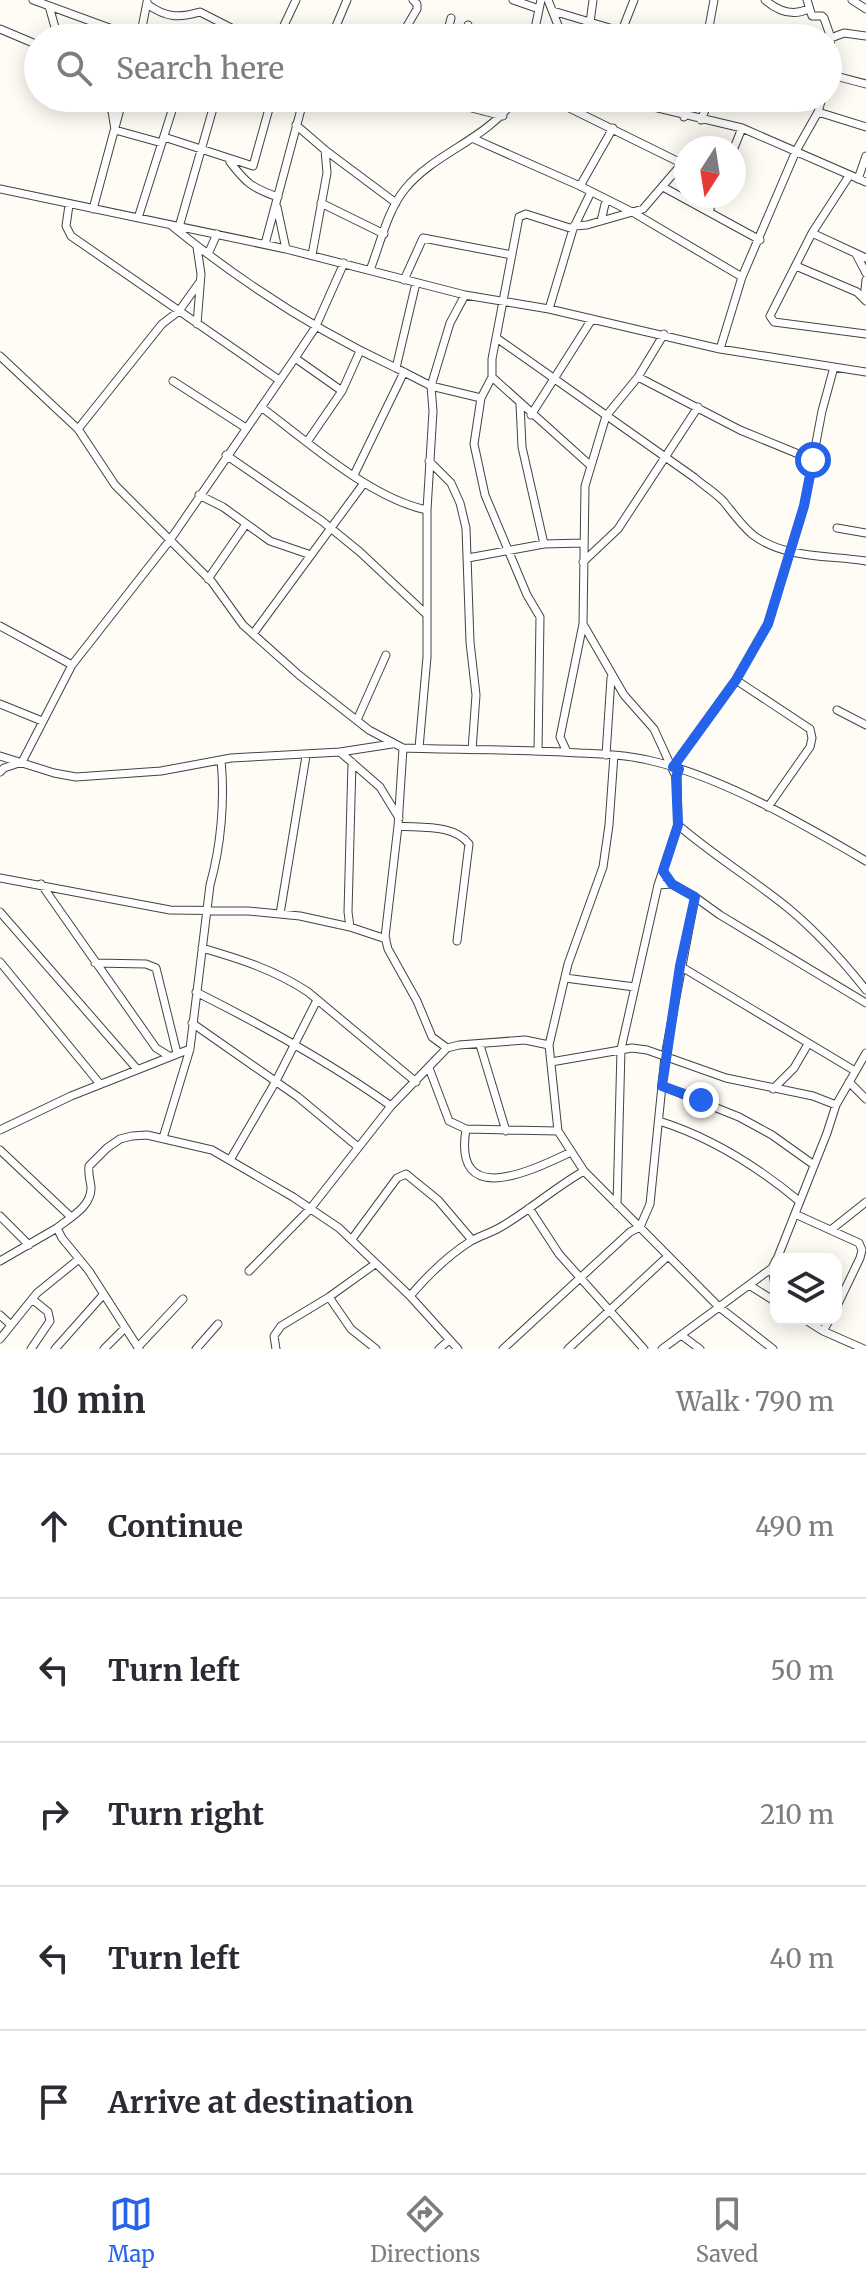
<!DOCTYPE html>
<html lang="en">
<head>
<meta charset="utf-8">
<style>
	body { margin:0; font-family:Merriweather,serif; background:#f2f2f3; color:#2b2b33 }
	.controls { position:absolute; right:24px; bottom:24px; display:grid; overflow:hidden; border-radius:16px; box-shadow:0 4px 20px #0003 }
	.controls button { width:72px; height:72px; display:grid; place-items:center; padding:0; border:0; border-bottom:2px solid #e1e1e2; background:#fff; color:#2b2b33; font:40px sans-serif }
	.compass { position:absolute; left:674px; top:136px; width:72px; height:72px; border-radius:50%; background:#fff; box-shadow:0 4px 20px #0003; rotate:192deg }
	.stop { position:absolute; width:24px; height:24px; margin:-18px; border:6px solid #2563eb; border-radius:50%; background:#fff }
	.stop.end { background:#2563eb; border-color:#fff; box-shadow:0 2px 8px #0008 }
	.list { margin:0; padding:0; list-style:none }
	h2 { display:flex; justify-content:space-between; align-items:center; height:104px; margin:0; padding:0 32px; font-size:34px }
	h2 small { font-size:26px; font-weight:400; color:#7c7c81 }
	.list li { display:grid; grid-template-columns:52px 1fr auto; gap:24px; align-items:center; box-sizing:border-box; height:144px; padding:0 32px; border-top:2px solid #e1e1e2 }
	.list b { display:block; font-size:30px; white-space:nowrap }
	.list em { font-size:26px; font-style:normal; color:#7c7c81 }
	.icon { flex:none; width:44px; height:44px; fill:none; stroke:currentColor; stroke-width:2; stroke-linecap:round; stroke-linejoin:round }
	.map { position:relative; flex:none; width:866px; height:1349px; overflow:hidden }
	.search { position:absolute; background:#fff; box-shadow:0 4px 20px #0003; left:24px; right:24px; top:24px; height:88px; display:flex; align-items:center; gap:20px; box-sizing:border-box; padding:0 28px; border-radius:44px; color:#7c7c81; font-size:30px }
	.sheet { height:824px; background:#fff }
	nav { display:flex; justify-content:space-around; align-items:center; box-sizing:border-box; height:112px; border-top:2px solid #e1e1e2; background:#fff; font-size:22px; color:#7c7c81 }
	nav a { display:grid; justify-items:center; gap:4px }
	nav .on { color:#2563eb }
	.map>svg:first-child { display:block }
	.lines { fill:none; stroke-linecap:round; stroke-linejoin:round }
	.minor-casing { stroke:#434343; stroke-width:9 }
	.minor { stroke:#fff; stroke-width:7 }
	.route { stroke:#2563eb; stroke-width:10 }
</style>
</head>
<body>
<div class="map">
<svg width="866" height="1349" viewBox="0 0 866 1349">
	<rect width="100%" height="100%" fill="#fefcf4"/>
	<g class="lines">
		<g class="minor-casing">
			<path id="minor" d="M33 0 137 38
				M513 0 539 9
				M548 0 563 38
				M765 0C778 11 792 17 808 9
				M807 0 812 16H822L824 18 831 38 828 56
				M852 0 866 9
				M147 4C166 18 179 18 200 12L251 38
				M49 6 58 38
				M553 11 623 32
				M0 29 38 45
				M141 33 156 38
				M617 37 632 38
				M140 38 147 2
				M278 38 296 0
				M331 38 347 0
				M400 38 417 9V4L413 0
				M446 38 451 18
				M465 38 468 25
				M533 38 541 0
				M588 38 593 0
				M619 38 634 0
				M707 38 714 0
				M831 38 844 33 866 36
				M828 74 866 84
				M102 98 112 111 115 130 162 143
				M433 98 503 116
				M549 98 679 162V167L643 209 587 225 574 226
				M616 98 742 128 866 182
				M483 111 485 98
				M818 112 866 127
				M684 117 691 98
				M701 120 710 98
				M296 125 325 150 396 203
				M164 137 253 166 272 98
				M474 139 580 186 634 213 742 277
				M734 148 742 128
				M230 162C246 183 252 188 278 197
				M849 176 812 233 770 316 774 322 866 334
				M858 179 866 156
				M580 186 613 128
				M663 187 760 240
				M0 189 286 249 465 295 549 309 720 349 866 372
				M321 203 384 234
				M69 205 66 226 71 236 279 380
				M277 207 286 249
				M93 209 123 98
				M709 211 715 196
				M138 218 176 98
				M601 221 606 200
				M172 226C241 282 315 330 396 368
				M179 227 216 98
				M812 233 866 258
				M265 244 304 98
				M208 254 217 234
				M856 254 866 273
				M312 255 327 173 325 150
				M796 266 857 292 866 301
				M370 270C380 245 387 211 405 189 435 152 485 141 516 98
				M404 280 423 238 512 255
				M416 283 396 368 431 386 481 398 492 377V359L519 217 526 214 573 229
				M864 299 866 280
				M549 309 573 229 591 192
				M197 324 201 274 197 247
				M664 334 638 377 606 416 585 486 583 624 624 695 654 729 676 777
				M498 339 695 478C704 486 716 493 724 502 733 513 741 525 753 535 785 559 828 555 866 561
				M720 349 742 277 796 151 818 112 822 98
				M0 356 78 429 115 485 212 582 243 625 299 675 369 730 403 748C462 750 521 749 580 753 604 754 628 755 652 761 722 777 803 824 866 861
				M295 358 342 391
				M492 377 591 466
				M638 377 740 430 813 460
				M173 381 246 428
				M481 398 474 444 485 495 527 595 540 617 538 751
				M520 404 522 447 544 544
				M261 407C307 441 371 499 427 510
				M531 415 592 319
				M78 429 162 324 179 311 199 283
				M307 442 342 391 360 351
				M226 455 322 521 360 552 426 614
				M429 461 451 483 460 503 466 528 470 642 476 695 472 750
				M354 475 404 372
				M199 495 223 507 270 541 311 555
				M837 528 866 533
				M468 558 544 544 583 543
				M583 562 618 529 698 407
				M208 579 246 524
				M0 626 72 665
				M253 634 364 483
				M736 680 810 729 812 738 810 747 768 807
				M0 704 42 721
				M837 710 866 725
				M357 720 386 655
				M403 748 398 826 385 937 388 949 417 1001 432 1037 447 1048
				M419 748 427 657V510L433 411 431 386 450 323 465 295
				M340 752 392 744
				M567 752 560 737 583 624
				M606 755 611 678
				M614 755 609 825 603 867 568 964 549 1045 558 1131 584 1171 719 1307 773 1349
				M0 756 54 773 76 777 161 771 231 758 340 752 380 787 399 818
				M673 767 736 680 768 624 804 506 822 411 834 367
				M0 772 4 768 22 762 72 665 170 540 295 358 315 328 344 263
				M678 825C713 855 752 879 788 908 817 932 843 961 866 990
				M398 826C421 828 454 824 469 844L457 941
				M0 878 170 910 248 911 300 916 350 927 386 939
				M41 884 156 1048 169 1056
				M658 885 672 884 695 897 720 915 866 1003
				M0 912 137 1069
				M280 914 306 756
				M350 927 348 912 352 762
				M202 948C240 959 275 970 308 992L416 1082
				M0 962 100 1084
				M95 963 146 964 156 968 177 1053
				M680 966 855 1071
				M565 978 635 987
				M196 992C264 1026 329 1062 391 1106
				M192 1023 298 1097 358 1147
				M480 1045 506 1131
				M551 1062 632 1048 647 1050 726 1078 813 1096 836 1105
				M429 1068 449 1121 466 1129 558 1131
				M849 1082 866 1099
				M662 1086 739 1117 772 1135 814 1165
				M773 1089 794 1068 808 1044
				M659 1121C710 1137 758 1167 799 1201
				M466 1129C453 1208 529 1172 569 1153
				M0 1130 71 1096 190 1049
				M163 1138 190 1049 210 885C221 846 225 800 221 760
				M0 1150 71 1217
				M230 1160 276 1081 317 1000
				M617 1205 621 1049 658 885 678 825 677 774
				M529 1208 559 1254 644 1349
				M795 1214 859 1243 862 1250 860 1258 836 1308
				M0 1216 29 1245
				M57 1228C71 1217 92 1206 91 1187 90 1179 88 1174 89 1166L107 1148 120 1139 132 1136 147 1135 212 1150 293 1197 339 1228 410 1296 458 1349
				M832 1229 866 1202
				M352 1239 397 1178 406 1174 438 1200 472 1240
				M777 1259 827 1133 836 1105 866 1053
				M0 1261 57 1228 62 1238 89 1271 139 1349
				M772 1268 776 1291
				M249 1271 310 1209 391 1106 447 1048 459 1045 525 1040 549 1045
				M749 1285 776 1302
				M410 1296C428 1275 447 1256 471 1241 480 1236 490 1233 499 1228 529 1211 554 1188 584 1171
				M329 1297 351 1329 376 1349
				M0 1315 11 1325
				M804 1319 823 1331 830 1319
				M823 1331 864 1349
				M681 1335 700 1349
				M0 1339 37 1293 79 1259
				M138 1347 183 1299
				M31 1349 50 1321 48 1312 32 1299
				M55 1349 103 1295
				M104 1349 125 1328
				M196 1349 218 1324
				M276 1349 274 1336 281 1326 329 1297 375 1264
				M439 1349 449 1340
				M503 1349 630 1232 640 1227 650 1204 665 1056 695 897
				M568 1349 668 1256
				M662 1349 772 1268 776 1260"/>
		</g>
		<use href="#minor" class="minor"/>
	</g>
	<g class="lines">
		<path class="route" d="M701 1100 662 1086 680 966 695 897 672 884 663 871 678 825 676 777 679 769 673 767 736 680 768 624 804 506 813 460"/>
	</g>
</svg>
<div class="controls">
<button><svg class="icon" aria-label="layers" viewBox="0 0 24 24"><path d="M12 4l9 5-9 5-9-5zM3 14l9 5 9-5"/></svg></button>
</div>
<svg class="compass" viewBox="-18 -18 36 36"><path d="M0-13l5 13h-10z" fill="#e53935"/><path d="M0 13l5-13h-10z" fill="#7c7c81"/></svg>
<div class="stop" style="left:813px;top:460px"></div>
<div class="stop end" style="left:701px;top:1100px"></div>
<div class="search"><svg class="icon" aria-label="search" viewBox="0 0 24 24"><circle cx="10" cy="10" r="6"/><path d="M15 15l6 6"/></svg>Search here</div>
</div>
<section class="sheet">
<h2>10 min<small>Walk · 790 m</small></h2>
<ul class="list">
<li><svg class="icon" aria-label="ahead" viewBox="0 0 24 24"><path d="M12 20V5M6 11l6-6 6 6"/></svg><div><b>Continue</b></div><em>490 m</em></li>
<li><svg class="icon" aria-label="left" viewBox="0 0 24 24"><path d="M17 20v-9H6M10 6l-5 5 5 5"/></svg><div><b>Turn left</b></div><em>50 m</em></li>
<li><svg class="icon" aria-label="right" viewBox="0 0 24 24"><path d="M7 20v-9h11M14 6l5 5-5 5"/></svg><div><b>Turn right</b></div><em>210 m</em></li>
<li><svg class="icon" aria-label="left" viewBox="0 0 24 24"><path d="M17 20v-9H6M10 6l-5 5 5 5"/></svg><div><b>Turn left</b></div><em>40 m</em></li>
<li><svg class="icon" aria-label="arrive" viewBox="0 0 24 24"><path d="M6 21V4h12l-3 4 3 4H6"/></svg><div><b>Arrive at destination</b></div></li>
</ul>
</section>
<nav>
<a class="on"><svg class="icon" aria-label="map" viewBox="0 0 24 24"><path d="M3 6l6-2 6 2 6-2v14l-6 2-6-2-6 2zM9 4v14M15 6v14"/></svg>Map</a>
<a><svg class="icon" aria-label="directions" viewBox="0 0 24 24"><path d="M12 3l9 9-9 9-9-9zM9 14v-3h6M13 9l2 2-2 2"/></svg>Directions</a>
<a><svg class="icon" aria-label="saved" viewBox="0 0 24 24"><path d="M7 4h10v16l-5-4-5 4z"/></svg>Saved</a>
</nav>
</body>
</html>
